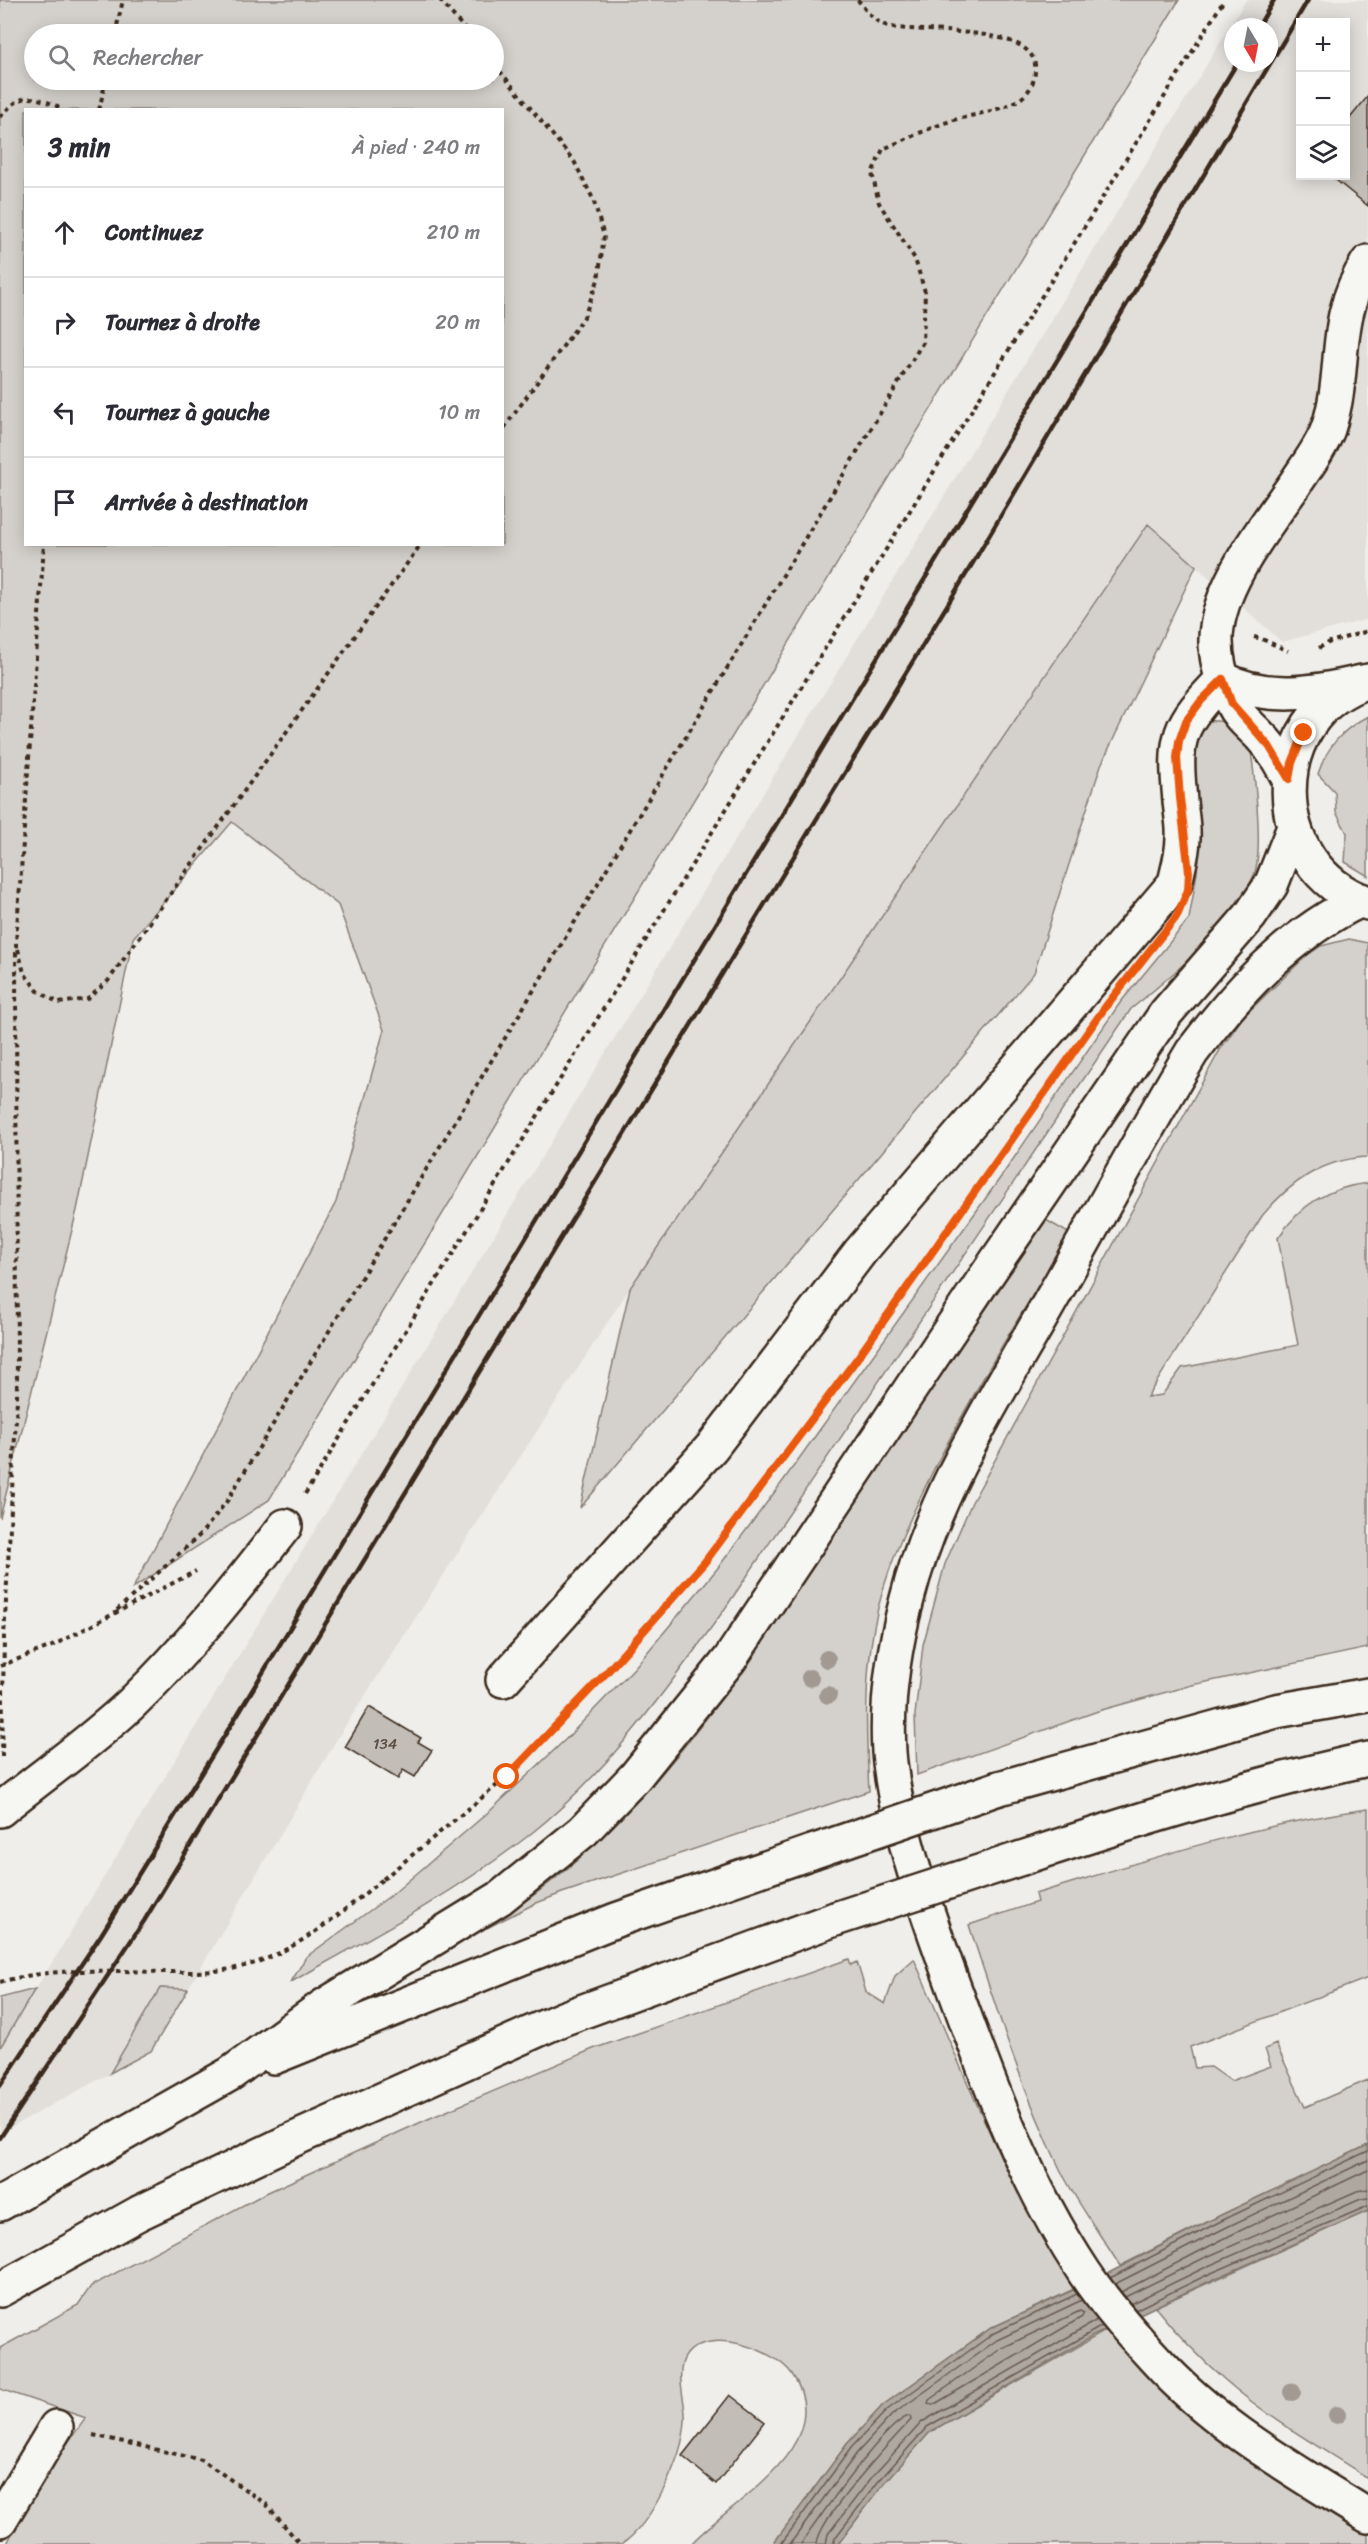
<!DOCTYPE html>
<html lang="fr">
<head>
<meta charset="utf-8">
<style>
	body { margin:0; font-family:Sriracha,sans-serif; background:#f2f2f3; color:#2b2b33 }
	.controls { position:absolute; right:18px; top:18px; display:grid; overflow:hidden; border-radius:0px; box-shadow:0 3px 15px #0003 }
	.controls button { width:54px; height:54px; display:grid; place-items:center; padding:0; border:0; border-bottom:2px solid #e1e1e2; background:#fff; color:#2b2b33; font:30px sans-serif }
	.compass { position:absolute; left:1224px; top:18px; width:54px; height:54px; border-radius:50%; background:#fff; box-shadow:0 3px 15px #0003; rotate:170deg }
	.stop { position:absolute; width:18px; height:18px; margin:-14px; border:4px solid #ea580c; border-radius:50%; background:#fff }
	.stop.end { background:#ea580c; border-color:#fff; box-shadow:0 2px 6px #0008 }
	.list { margin:0; padding:0; list-style:none }
	h2 { display:flex; justify-content:space-between; align-items:center; height:78px; margin:0; padding:0 24px; font-size:26px }
	h2 small { font-size:20px; font-weight:400; color:#7c7c81 }
	.list li { display:grid; grid-template-columns:39px 1fr auto; gap:18px; align-items:center; box-sizing:border-box; height:90px; padding:0 24px; border-top:2px solid #e1e1e2 }
	.list b { display:block; font-size:22px; white-space:nowrap }
	.list em { font-size:20px; font-style:normal; color:#7c7c81 }
	.icon { flex:none; width:33px; height:33px; fill:none; stroke:currentColor; stroke-width:2; stroke-linecap:round; stroke-linejoin:round }
	.map { position:relative; flex:none; width:1368px; height:2544px; overflow:hidden }
	.search { position:absolute; background:#fff; box-shadow:0 3px 15px #0003; left:24px; top:24px; width:480px; height:66px; display:flex; align-items:center; gap:15px; box-sizing:border-box; padding:0 21px; border-radius:33px; color:#7c7c81; font-size:22px }
	.panel { position:absolute; background:#fff; box-shadow:0 3px 15px #0003; left:24px; top:108px; width:480px; height:438px; border-radius:0px }
	.map>svg:first-child { display:block }
	.built { fill:#e2dfdb; fill-rule:evenodd }
	.green { fill:#d4d1cc; stroke:#887e75; stroke-width:1.5; fill-rule:evenodd }
	.water { fill:#afa8a1; stroke:#81766d; stroke-width:1.5 }
	.lines { fill:none; stroke-linecap:round; stroke-linejoin:round }
	.shore { stroke:#695c52; stroke-width:1.5 }
	.building { fill:#c2bdb7; stroke:#3b2a1e; stroke-width:1.5 }
	.minor-casing { stroke:#3b2a1e; stroke-width:38 }
	.major-casing { stroke:#3b2a1e; stroke-width:38 }
	.highway-casing { stroke:#3b2a1e; stroke-width:38 }
	.path { stroke:#3b2a1e; stroke-width:4; stroke-dasharray:4.5 4.5; stroke-linecap:butt }
	.minor { stroke:#f6f6f2; stroke-width:33 }
	.major { stroke:#f6f6f2; stroke-width:33 }
	.highway { stroke:#f6f6f2; stroke-width:33 }
	.rail { stroke:#3b2a1e; stroke-width:4.5 }
	.highway-bridge-casing { stroke:#3b2a1e; stroke-width:38; stroke-linecap:butt }
	.path-bridge { stroke:#3b2a1e; stroke-width:4; stroke-dasharray:4.5 4.5; stroke-linecap:butt }
	.highway-bridge { stroke:#f6f6f2; stroke-width:33 }
	.tree { fill:#a19992 }
	.route { stroke:#ea580c; stroke-width:8 }
	.labels { text-anchor:middle; stroke-width:6; stroke-linejoin:round; paint-order:stroke }
	.number-label { font-size:15px; fill:#5d4f44 }
</style>
</head>
<body>
<div class="map">
<svg width="1368" height="2544" viewBox="0 0 1368 2544">
	<rect width="100%" height="100%" fill="#efeeea"/>
	<filter id="ink" filterUnits="userSpaceOnUse"><feTurbulence type="fractalNoise" baseFrequency=".0167" numOctaves="2"/><feDisplacementMap in="SourceGraphic" scale="12" xChannelSelector="R" yChannelSelector="G"/><feConvolveMatrix kernelMatrix="1 2 1 2 8 2 1 2 1" color-interpolation-filters="sRGB"/></filter>
	<g filter="url(#ink)">
		<path class="built" d="M1246 0H1368V619L1282 642 1148 524 630 1288 342 1731 151 2051 0 2133V2048ZM1300 22H1346V176H1300ZM1233 27H1269V63H1233Z"/>
		<path class="green" d="M0 0H1179L269 1500 133 1588 336 1202 384 1030 338 905 232 822 133 938 77 1210 0 1518ZM34 34H494V80H34ZM26 110H502V544H26Z
			M1148 524 1196 566 1101 765 1034 973 580 1508 630 1288Z
			M1368 716V876L1345 862 1347 833 1336 812 1335 792 1318 774C1327 746 1343 729 1368 716Z
			M1203 720 1229 722 1249 739C1254 768 1264 849 1254 875 1233 925 1173 975 1131 1009L724 1610C666 1690 606 1775 528 1836 455 1893 372 1937 291 1982L306 1957 394 1893 492 1809 566 1739 635 1667 717 1569 783 1481 1003 1174 1120 1003 1189 919 1197 873 1198 841 1189 739Z
			M1349 939 1368 943V1157C1323 1159 1290 1182 1262 1216L1147 1397 1162 1395 1182 1368 1298 1345 1278 1238C1301 1204 1327 1188 1368 1183V1648L1192 1685 1098 1711 917 1775 915 1715 923 1645 945 1564 972 1502 1220 1050 1243 1017 1305 957 1321 946Z
			M1046 1220 1070 1234C1023 1310 976 1387 935 1467 910 1518 884 1571 874 1627 864 1682 866 1736 869 1791L562 1893 534 1904 487 1928C506 1915 525 1902 543 1888 620 1830 685 1749 741 1672Z
			M1368 1809V1978L1190 2047 1195 2068 1211 2067 1231 2081 1271 2066 1265 2049 1276 2044 1305 2107 1368 2080V2145L1221 2215 1120 2266C1100 2234 1077 2203 1060 2169 1022 2090 996 2008 969 1925L1037 1902 1035 1894C1144 1861 1254 1824 1368 1809Z
			M849 1959 851 1965 857 1962 866 1992 885 2004 895 1976 914 1959C964 2073 1006 2184 1074 2289L991 2328 883 2405 847 2444 773 2544H691C729 2502 841 2446 792 2374 776 2350 709 2326 687 2354 673 2372 687 2402 685 2421 683 2457 652 2524 622 2544H7L32 2491 86 2418 0 2389V2348L78 2305 91 2286 266 2193 428 2119 593 2049Z
			M160 1988 188 1989 151 2051 110 2073Z
			M35 1989 0 2048V1998Z
			M1368 2211V2478C1320 2447 1268 2418 1225 2380 1199 2357 1176 2333 1155 2307Z
			M1107 2330C1135 2361 1162 2392 1194 2419 1246 2464 1308 2500 1368 2533V2544H838L882 2486 930 2432Z"/>
		<path class="water" d="M1368 2145V2211L1212 2280 1093 2336 930 2432 882 2486 838 2544H773L847 2444 883 2405 991 2328 1095 2280 1221 2215Z"/>
		<g class="lines">
			<path class="shore" d="M1110 2278 1223 2220 1368 2151
				M1115 2284 1227 2227 1368 2160
				M1121 2292 1231 2235 1368 2170
				M1125 2297 1202 2259 1357 2191 1368 2189
				M1130 2304 1206 2267 1361 2199 1368 2198
				M1135 2310 1209 2274 1368 2206
				M1080 2311 1084 2313 1082 2317 933 2405 928 2404 929 2400 1002 2348Z
				M781 2544 851 2448 887 2410 994 2333 1077 2294
				M790 2544 857 2453 892 2415 997 2340 1082 2300
				M801 2544C817 2521 887 2419 910 2416L911 2420C891 2441 818 2519 817 2544
				M826 2544 828 2534 872 2477 922 2422 1097 2320
				M833 2544 835 2538 878 2482 927 2427 1102 2326"/>
		</g>
		<path class="building" d="M1368 96V206L1331 176H1346V123Z
			M369 1707 421 1738 418 1742 432 1750 415 1777 403 1770 398 1779 345 1747Z
			M730 2395 765 2422 716 2484 682 2456Z"/>
		<g class="lines">
			<g class="minor-casing">
				<path id="minor" d="M1223 679C1267 701 1315 693 1362 682
					M1289 779C1281 764 1273 749 1261 737 1251 726 1238 717 1232 703 1221 681 1213 651 1217 627 1224 578 1267 524 1295 484 1306 467 1321 448 1328 429 1348 369 1330 321 1368 262
					M503 1680 712 1447 860 1252 1175 883C1178 869 1183 853 1183 838 1184 826 1181 813 1180 801 1174 736 1177 726 1223 679
					M0 1810C44 1774 91 1742 132 1703 189 1648 237 1587 285 1526
					M0 2520 56 2427"/>
			</g>
			<g class="major-casing">
				<path id="major" d="M1368 681C1262 715 1264 868 1368 903
					M1361 900C1290 933 1238 991 1192 1052 1140 1138 1093 1227 1043 1314 991 1405 933 1496 907 1599 894 1648 886 1702 889 1752 894 1819 924 1904 947 1968 985 2072 1022 2179 1084 2272 1104 2302 1130 2332 1155 2359 1214 2425 1293 2469 1368 2516"/>
			</g>
			<g class="highway-casing">
				<path id="highway" d="M999 1788 1276 1711 1368 1695
					M1022 1858C1137 1820 1250 1785 1368 1759
					M274 2057 616 1920 812 1852
					M0 2204 230 2074 322 2007 500 1898 583 1831 635 1777 730 1659 982 1282 1166 1013 1250 916 1271 885 1294 827
					M0 2290 139 2213 290 2141 562 2019 835 1919"/>
			</g>
			<path class="path" d="M440 0 469 34
				M115 34 123 0
				M494 64 574 161 593 199 604 236 598 280 584 317 502 431
				M99 110 106 80
				M0 117C21 94 29 94 57 106L59 110
				M1254 637 1262 639 1288 651
				M1319 648 1330 642 1368 631
				M18 949 24 973 38 991 59 1003 88 999 108 981 421 544
				M305 1494 1224 0
				M117 1610 201 1534 227 1501 923 342 925 292 915 259 879 203 872 173 883 149C905 140 928 128 951 121 973 114 999 112 1020 99 1029 93 1034 83 1035 72 1042 22 918 35 888 26 874 22 866 11 858 0
				M0 1666 52 1646 196 1571
				M2 1757 4 1637 17 1399 16 942 44 544
				M383 1879 507 1777 607 1672 704 1563 856 1360 1013 1138
				M93 2435 202 2460 266 2504 300 2544"/>
			<use href="#minor" class="minor"/>
			<use href="#major" class="major"/>
			<use href="#highway" class="highway"/>
			<path class="rail" d="M1258 27 1274 0
				M0 2086 101 1935 236 1717 1237 63
				M0 2138 144 1921 968 571 1308 0"/>
			<g class="highway-bridge-casing">
				<path id="highway-bridge" d="M812 1852 999 1788
					M835 1919 1022 1858"/>
			</g>
			<path class="path-bridge" d="M0 1982C53 1967 109 1971 163 1972 189 1972 215 1973 241 1967 295 1954 340 1913 383 1879"/>
			<use href="#highway-bridge" class="highway-bridge"/>
		</g>
		<g class="tree">
			<circle cx="827" cy="1659" r="9"/>
			<circle cx="810" cy="1678" r="9"/>
			<circle cx="828" cy="1695" r="9"/>
			<circle cx="1292" cy="2392" r="9"/>
			<circle cx="1337" cy="2415" r="9"/>
		</g>
	</g>
	<g class="lines" filter="url(#ink)">
		<path class="route" d="M507 1777 607 1672 704 1563 856 1360 1106 1006 1177 916 1188 890 1189 872 1180 798 1177 758 1179 741 1186 721 1201 701 1223 679 1232 704 1269 746 1289 779 1292 763 1304 733"/>
	</g>
	<g class="labels">
		<g class="number-label">
			<text x="385" y="1749">134</text>
		</g>
	</g>
</svg>
<div class="controls">
<button>+</button>
<button>−</button>
<button><svg class="icon" aria-label="layers" viewBox="0 0 24 24"><path d="M12 4l9 5-9 5-9-5zM3 14l9 5 9-5"/></svg></button>
</div>
<svg class="compass" viewBox="-18 -18 36 36"><path d="M0-13l5 13h-10z" fill="#e53935"/><path d="M0 13l5-13h-10z" fill="#7c7c81"/></svg>
<div class="stop" style="left:507px;top:1777px"></div>
<div class="stop end" style="left:1304px;top:733px"></div>
<div class="search"><svg class="icon" aria-label="search" viewBox="0 0 24 24"><circle cx="10" cy="10" r="6"/><path d="M15 15l6 6"/></svg>Rechercher</div>
<section class="panel">
<h2>3 min<small>À pied · 240 m</small></h2>
<ul class="list">
<li><svg class="icon" aria-label="ahead" viewBox="0 0 24 24"><path d="M12 20V5M6 11l6-6 6 6"/></svg><div><b>Continuez</b></div><em>210 m</em></li>
<li><svg class="icon" aria-label="right" viewBox="0 0 24 24"><path d="M7 20v-9h11M14 6l5 5-5 5"/></svg><div><b>Tournez à droite</b></div><em>20 m</em></li>
<li><svg class="icon" aria-label="left" viewBox="0 0 24 24"><path d="M17 20v-9H6M10 6l-5 5 5 5"/></svg><div><b>Tournez à gauche</b></div><em>10 m</em></li>
<li><svg class="icon" aria-label="arrive" viewBox="0 0 24 24"><path d="M6 21V4h12l-3 4 3 4H6"/></svg><div><b>Arrivée à destination</b></div></li>
</ul>
</section>
</div>
</body>
</html>
